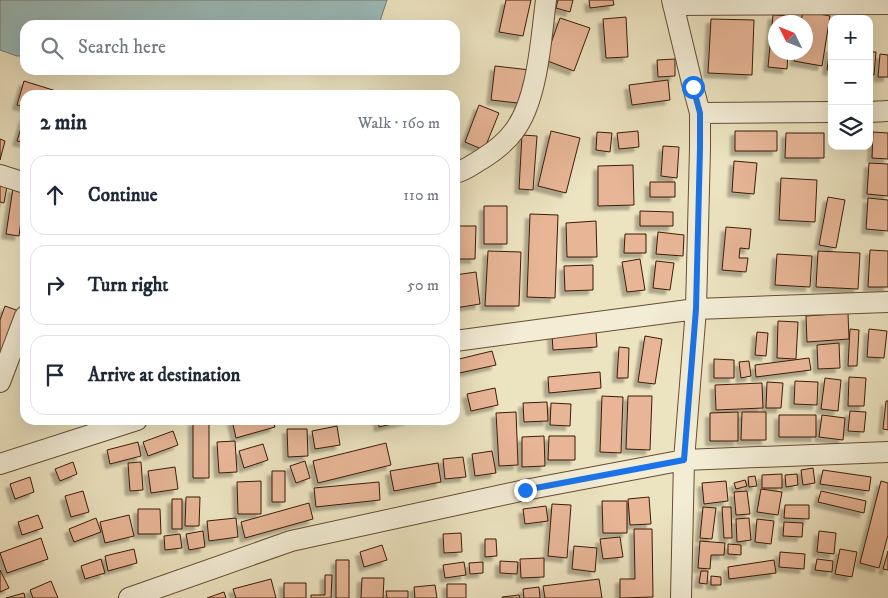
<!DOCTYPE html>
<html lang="en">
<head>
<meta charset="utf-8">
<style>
	body { margin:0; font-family:"IM FELL DW Pica",serif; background:#f2f2f3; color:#1f2937 }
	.controls { position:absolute; right:15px; top:15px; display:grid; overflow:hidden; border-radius:10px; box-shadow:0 5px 20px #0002 }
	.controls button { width:45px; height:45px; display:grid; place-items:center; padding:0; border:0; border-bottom:1px solid #e0e1e3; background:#fff; color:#1f2937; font:25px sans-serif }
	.compass { position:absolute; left:768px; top:15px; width:45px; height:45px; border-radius:50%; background:#fff; box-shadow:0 5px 20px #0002; rotate:313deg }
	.stop { position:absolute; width:15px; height:15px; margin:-11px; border:4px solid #1a73e8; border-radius:50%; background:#fff }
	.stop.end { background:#1a73e8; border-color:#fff; box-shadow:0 1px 5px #0008 }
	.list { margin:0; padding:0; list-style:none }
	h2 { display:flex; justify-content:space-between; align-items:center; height:65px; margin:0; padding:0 20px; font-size:21px }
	h2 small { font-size:16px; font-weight:400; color:#747a83 }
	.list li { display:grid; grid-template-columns:32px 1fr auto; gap:15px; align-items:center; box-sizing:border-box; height:80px; margin:0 10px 10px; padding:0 10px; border:1px solid #e0e1e3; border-radius:15px }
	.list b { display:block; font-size:19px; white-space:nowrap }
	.list em { font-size:16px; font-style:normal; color:#747a83 }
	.icon { flex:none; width:28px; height:28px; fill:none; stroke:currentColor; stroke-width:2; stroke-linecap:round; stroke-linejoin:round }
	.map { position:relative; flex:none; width:888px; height:598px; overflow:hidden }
	.search { position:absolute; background:#fff; box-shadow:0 5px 20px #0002; left:20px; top:20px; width:440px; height:55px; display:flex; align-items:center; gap:12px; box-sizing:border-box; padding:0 18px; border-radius:15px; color:#747a83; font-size:19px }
	.panel { position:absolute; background:#fff; box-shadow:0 5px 20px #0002; left:20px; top:90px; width:440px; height:335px; border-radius:15px }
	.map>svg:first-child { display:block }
	.water { fill:#9cbcbb; stroke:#757c73 }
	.building { fill:#e8b697; stroke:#3b1b06; filter:url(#shadow) }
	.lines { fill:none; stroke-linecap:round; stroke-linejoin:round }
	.minor-casing { stroke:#674d34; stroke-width:22 }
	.minor { stroke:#f3edd6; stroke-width:20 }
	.route { stroke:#1a73e8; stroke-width:6 }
</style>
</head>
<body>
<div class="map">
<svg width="888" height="598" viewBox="0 0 888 598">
	<defs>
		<filter id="shadow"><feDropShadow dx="-4.5" dy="4.5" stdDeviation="1" flood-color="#0004"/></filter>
	</defs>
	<rect width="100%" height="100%" fill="#ece3c0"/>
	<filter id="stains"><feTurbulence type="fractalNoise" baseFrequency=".004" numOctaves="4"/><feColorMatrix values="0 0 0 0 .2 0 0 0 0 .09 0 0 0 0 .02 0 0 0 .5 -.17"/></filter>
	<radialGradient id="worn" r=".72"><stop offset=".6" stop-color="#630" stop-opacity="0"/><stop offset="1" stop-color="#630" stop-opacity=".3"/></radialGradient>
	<path class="water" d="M0 0H387L379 24 377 25H25V56H17L0 50Z"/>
	<path class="building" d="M506 0H531L523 36 499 32Z
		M558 0H573L570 12 556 8Z
		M589 0H613L614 5 590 8Z
		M803 11 830 16 822 66 794 61 796 52H806V22H801Z
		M773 15 791 16V22H776V52H788L787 69 768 67Z
		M626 17 628 57 606 58 603 19Z
		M560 18 590 28 574 71 545 60Z
		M711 19 754 20 752 75 708 73Z
		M830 47 832 48V71L827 70Z
		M869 52H876L874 75H869Z
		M880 54 888 55V77H878Z
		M675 59V76L658 77 657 60Z
		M495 66 530 70 526 104 491 100Z
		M668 80 670 100 632 105 629 85Z
		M24 81 69 95H25V107L17 105Z
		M479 105 499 113 484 150 465 142Z
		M25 115V143L17 141Z
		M551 131 580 138 566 193 538 186Z
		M638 131 639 147 619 149 617 133Z
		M735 131H777V151H735Z
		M597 132 612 133 610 152 596 150Z
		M873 132 888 133V159L872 158Z
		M786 133H824V158H785Z
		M522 135 537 136 533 190 519 189Z
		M0 139 5 141 0 160Z
		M663 146 679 147 677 178 661 176Z
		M734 161 757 163 754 194 732 192Z
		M869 163 888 164V196L867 194Z
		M633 165 634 205 598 206V166Z
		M781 178 817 180 815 222 779 220Z
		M650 182H675V197H650Z
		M455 184H456L457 211H455Z
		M0 185 7 186 4 203 0 202Z
		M13 188 25 189 19 236 6 234Z
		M828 197 845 200 836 248 819 245Z
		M868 198 888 200V231L866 229Z
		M484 206H507V244H484Z
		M640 211 673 212V226H640Z
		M530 214 558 215 555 298 527 297Z
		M596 221 597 257H567L566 223Z
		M455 226H476L475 259H455Z
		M726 227 751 229 749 249 740 248 739 258H748L746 272 722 270Z
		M658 232 684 235 683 256 656 254Z
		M625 234H646V253H624Z
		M870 250 888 251V287H868Z
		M488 251 521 252 519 306H485Z
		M818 251 860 253 858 289 816 287Z
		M777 254 812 256 810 287 775 285Z
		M640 259 645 290 627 292 622 262Z
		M656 261 674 263 670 290 653 288Z
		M593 265V290L565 291 564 266Z
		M476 272 480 304 455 308V275Z
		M5 306 19 311 0 363V320Z
		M848 313 849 339 807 342 806 316Z
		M778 321 798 322 796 359 777 358Z
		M850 329 859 330 857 366H848Z
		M869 329 887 331 884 358 867 357Z
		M596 332 597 347 553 350 552 334Z
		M757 332 768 333 766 356 755 355Z
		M645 336 662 339 655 384 638 382Z
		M839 343 840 368 818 369 817 345Z
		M619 347 629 348 628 378H617Z
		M492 351 496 365 455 374V360Z
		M809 358 811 370 756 377 755 365Z
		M714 359 734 360V378H714Z
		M749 361 751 376 741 378 739 362Z
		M600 372 601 388 549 393 548 377Z
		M849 377 866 378 864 406H848Z
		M825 378 841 380 838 411 821 409Z
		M795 381 818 382 817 405 794 404Z
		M767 382 783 383 781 408H766Z
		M762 383 763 408 716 410 715 385Z
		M495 388 498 405 471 411 467 394Z
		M602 396 623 397 621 453 600 452Z
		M628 396H652L650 450 626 449Z
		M886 401H888V430L883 429Z
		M547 402 548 421 524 422 523 403Z
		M551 403 571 404 570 426 550 425Z
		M850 411 866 412 864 432 848 431Z
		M516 412 518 465 499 466 496 413Z
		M738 412V441H710V413Z
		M742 412H766V440H741Z
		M779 415H816V437H779Z
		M822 415 845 418 843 440 819 437Z
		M232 420H273L275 427 236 438Z
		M378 420H409L379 427Z
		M193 421H209V478H193Z
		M337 426 340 445 315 449 312 431Z
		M287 429H307L308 456 288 457Z
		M173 431 178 445 148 456 143 442Z
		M544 436 545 466 522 467V437Z
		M549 436H575V460H548Z
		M235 441 237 472 219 473 217 442Z
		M138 442 141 456 110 464 107 450Z
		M386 443 391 465 318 483 313 461Z
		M263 444 268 460 244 468 239 451Z
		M492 451 496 473 475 476 472 454Z
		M463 457 466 477 445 479 443 459Z
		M305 461 310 478 296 483 290 466Z
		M73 462 77 474 60 481 55 469Z
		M141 462 143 490 130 491 128 463Z
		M438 463 441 482 394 491 390 471Z
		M175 467 178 489 151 493 148 471Z
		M813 468 815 483 803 485 801 470Z
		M823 470 871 477 869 491 820 484Z
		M272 471H285V502H272Z
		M782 474V488H762V475Z
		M797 474 798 485 786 487 785 475Z
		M755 476 757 486 749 487 748 477Z
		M30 477 34 492 15 499 10 484Z
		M745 480 747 486 736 489 734 483Z
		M261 481V514H238L237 482Z
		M726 481 728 501 704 504 702 483Z
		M881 481 888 483V535L879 568 860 563Z
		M379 482 380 500 316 507 314 488Z
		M761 489 782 492 778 515 757 512Z
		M83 491 89 512 71 517 65 496Z
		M747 491 750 514 736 515 734 492Z
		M821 491 866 501 864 513 818 502Z
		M186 497H200L199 526H185Z
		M649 497 651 524 630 525 628 499Z
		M172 499H182V529H172Z
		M602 501H627V533H603Z
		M309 503 313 519 245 538 241 522Z
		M552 504 571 505 567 558 548 556Z
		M785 505H809V519L784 518Z
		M546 506 548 521 525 524 523 509Z
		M703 507 716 508 712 539 700 538Z
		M722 507H731L732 538H724Z
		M138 509H160L161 534H138Z
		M38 515 43 528 22 535 18 522Z
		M129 515 134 536 105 543 100 522Z
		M96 518 101 532 74 542 69 529Z
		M236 518 238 537 209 541 207 521Z
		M749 518 751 540 737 542 736 519Z
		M757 519 774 521 771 544 755 542Z
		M784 522 803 523 802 537 783 536Z
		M634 529H652L653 597 620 598V579H635Z
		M203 531 205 547 189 550 186 534Z
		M819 531 836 533 834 554 817 552Z
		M461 533 462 552 444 553 443 534Z
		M180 534 182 548 165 550 164 536Z
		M620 537 623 557 603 559 600 539Z
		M41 538 48 559 7 573 0 553Z
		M485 539H496L497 556 485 557Z
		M700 541 725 543 724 555H711L710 569 698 568Z
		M728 544 741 545V555L728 554Z
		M382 545 387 560 364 567 360 552Z
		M574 546 597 548 595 572 572 569Z
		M134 549 137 563 108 571 105 556Z
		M840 549 857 552 852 577 835 574Z
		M888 551V570L883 569Z
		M780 552 805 554 804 569 779 567Z
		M544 558V577L521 578 520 559Z
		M101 559 105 573 85 579 81 566Z
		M817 559 833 561 832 572 815 570Z
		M336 560H349V598H336Z
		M774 560 776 573 729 579 728 567Z
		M500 561 518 562 517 574 500 573Z
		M464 562 466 575 445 578 443 565Z
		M483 562V573L470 574 469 563Z
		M0 570 9 588 0 592Z
		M701 571H708L707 584 699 583Z
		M325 575H332L331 598H311V595H325Z
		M711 576 721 577V585H711Z
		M362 578H384L383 598H361Z
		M271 579 276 598H236L233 589Z
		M599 579 602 598H545L543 586Z
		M51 581 58 598H33L30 590Z
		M284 583H306V598H284Z
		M447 584H466V598H447Z
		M435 585 437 598H415L414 587Z
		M539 587 540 598H524L523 589Z
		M386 591H408V598H387Z
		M224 592 226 598H207Z
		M24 593 25 598H6Z
		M519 595 520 598H502V597Z"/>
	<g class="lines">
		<g class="minor-casing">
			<path id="minor" d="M672 0 693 87 700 113V148L696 309 684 460 681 598
				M673 5 888 4
				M869 112 888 111
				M700 113 832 112
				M455 173C465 171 473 164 482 159 493 152 507 141 514 131 538 100 541 38 546 0
				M0 175 25 183
				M455 341 696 309 888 302
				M0 382 25 316
				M0 464 137 420
				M129 598 291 541 525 490 684 460 888 452"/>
		</g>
		<use href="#minor" class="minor"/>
	</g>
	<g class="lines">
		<path class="route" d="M525 490 684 460 696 309 700 148V113L693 87"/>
	</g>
	<rect width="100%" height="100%" filter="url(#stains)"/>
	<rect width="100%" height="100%" fill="url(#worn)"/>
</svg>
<div class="controls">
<button>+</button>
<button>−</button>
<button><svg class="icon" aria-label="layers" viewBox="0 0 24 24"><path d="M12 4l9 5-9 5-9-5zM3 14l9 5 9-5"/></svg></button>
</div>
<svg class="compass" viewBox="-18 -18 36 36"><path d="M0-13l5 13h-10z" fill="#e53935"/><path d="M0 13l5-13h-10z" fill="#747a83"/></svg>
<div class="stop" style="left:693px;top:87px"></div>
<div class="stop end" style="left:525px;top:490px"></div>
<div class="search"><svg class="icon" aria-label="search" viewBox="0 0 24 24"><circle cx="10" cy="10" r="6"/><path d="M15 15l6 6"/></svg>Search here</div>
<section class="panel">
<h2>2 min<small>Walk · 160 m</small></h2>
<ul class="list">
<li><svg class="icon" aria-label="ahead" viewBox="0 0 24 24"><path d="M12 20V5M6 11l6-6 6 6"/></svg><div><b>Continue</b></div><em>110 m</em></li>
<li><svg class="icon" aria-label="right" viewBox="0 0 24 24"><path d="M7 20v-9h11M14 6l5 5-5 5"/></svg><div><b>Turn right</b></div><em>50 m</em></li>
<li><svg class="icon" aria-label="arrive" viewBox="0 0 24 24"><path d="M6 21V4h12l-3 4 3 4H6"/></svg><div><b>Arrive at destination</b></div></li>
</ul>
</section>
</div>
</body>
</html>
